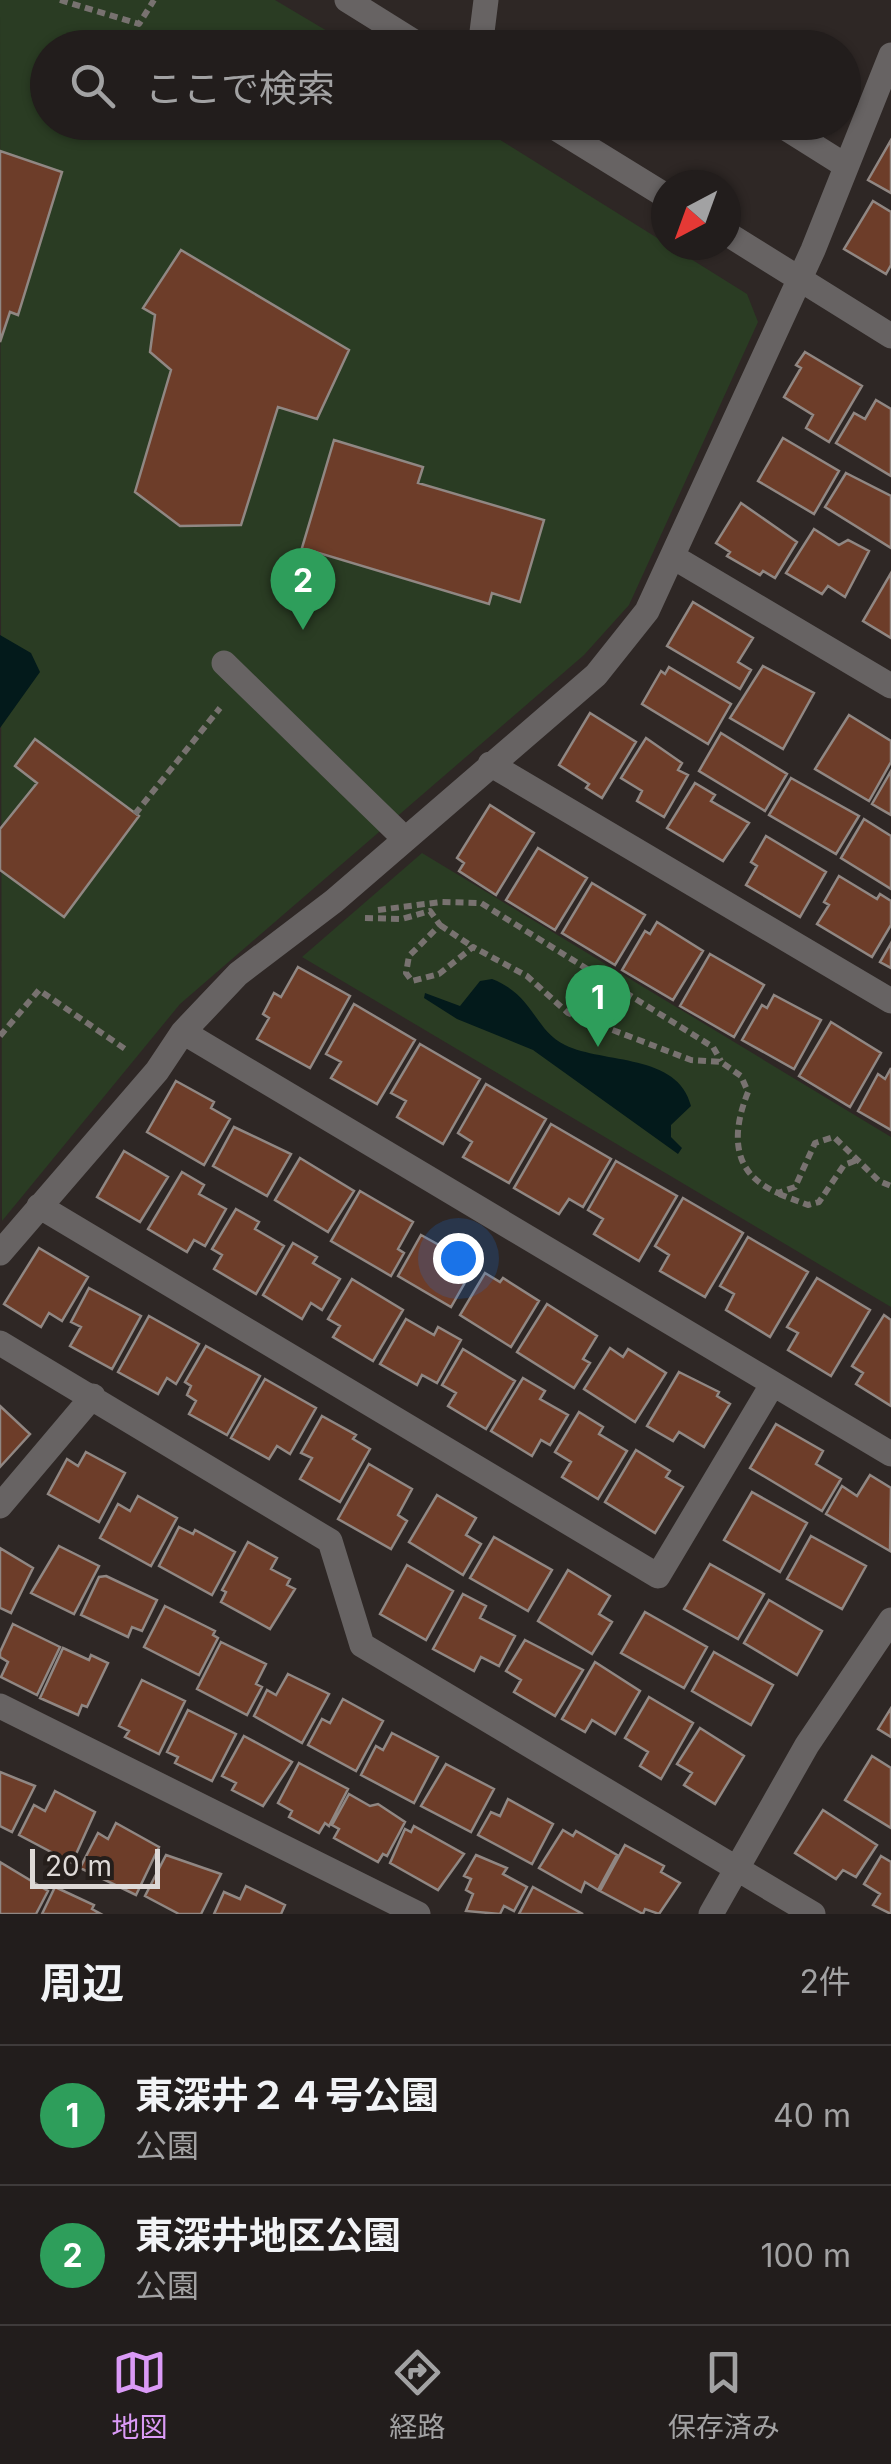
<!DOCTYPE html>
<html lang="ja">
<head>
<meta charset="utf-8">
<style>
	body { margin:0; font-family:Inter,"Noto Sans JP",sans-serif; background:#2e2a29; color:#f1f3f6 }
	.compass { position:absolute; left:651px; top:170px; width:90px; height:90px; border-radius:50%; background:#221d1c; box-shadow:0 2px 8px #0004; rotate:221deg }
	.scale { position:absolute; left:30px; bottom:25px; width:130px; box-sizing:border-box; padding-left:10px; border:5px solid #ded9d7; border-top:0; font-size:28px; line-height:35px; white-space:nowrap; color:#ded9d7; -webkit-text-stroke:8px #251e1b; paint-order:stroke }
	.you { position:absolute; left:458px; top:1258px; width:35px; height:35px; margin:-25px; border:8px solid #fff; border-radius:50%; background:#1a73e8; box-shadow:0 0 0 15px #1a73e833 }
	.badge { display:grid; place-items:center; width:65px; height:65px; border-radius:50%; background:#da9af6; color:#fff; font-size:32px; font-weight:700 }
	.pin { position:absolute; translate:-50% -82px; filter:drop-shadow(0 2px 5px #0008) }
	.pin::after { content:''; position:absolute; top:52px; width:35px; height:30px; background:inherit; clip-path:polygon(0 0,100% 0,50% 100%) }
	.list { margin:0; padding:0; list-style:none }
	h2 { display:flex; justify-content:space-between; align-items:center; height:130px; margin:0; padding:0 40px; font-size:42px }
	h2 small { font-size:32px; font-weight:400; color:#a2a2a3 }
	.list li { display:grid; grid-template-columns:65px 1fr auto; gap:30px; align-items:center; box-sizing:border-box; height:140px; padding:0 40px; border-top:2px solid #3f3b3b }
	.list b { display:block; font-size:38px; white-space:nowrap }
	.list p { margin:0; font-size:32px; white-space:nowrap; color:#a2a2a3 }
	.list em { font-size:32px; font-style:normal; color:#a2a2a3 }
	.icon { flex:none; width:55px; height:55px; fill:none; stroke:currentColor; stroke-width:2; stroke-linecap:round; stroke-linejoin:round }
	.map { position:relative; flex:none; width:891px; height:1914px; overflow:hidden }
	.search { position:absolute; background:#221d1c; box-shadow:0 2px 8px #0004; left:30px; right:30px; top:30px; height:110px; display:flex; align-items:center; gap:25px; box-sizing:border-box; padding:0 35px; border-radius:55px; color:#a2a2a3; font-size:38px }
	.sheet { height:410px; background:#221d1c }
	nav { display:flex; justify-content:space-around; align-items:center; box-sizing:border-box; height:140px; border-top:2px solid #3f3b3b; background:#221d1c; font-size:28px; color:#a2a2a3 }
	nav a { display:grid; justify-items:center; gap:5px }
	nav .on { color:#da9af6 }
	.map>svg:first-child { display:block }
	.green { fill:#2a3c23 }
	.water { fill:#031a1b }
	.building { fill:#6d3d29; stroke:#908783; stroke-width:2.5 }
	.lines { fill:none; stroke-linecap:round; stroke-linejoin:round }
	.path { stroke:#787270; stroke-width:6; stroke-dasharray:8 5; stroke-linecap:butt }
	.minor { stroke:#676363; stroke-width:25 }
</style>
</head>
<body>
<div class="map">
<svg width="891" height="1914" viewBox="0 0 891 1914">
	<rect width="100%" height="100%" fill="#2e2725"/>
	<path class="green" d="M0 0H275L354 47 48 48V122L473 123 747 294 758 322 629 605 584 655 180 1004 2 1221Z
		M422 853 891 1137V1307L302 957Z"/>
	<path class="water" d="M0 635 31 653 40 672 0 728Z
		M492 979C534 995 534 1030 565 1045 604 1064 678 1053 691 1106L671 1125V1137L682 1148 678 1154 533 1050 457 1019 424 998 425 993 460 1006 480 981Z"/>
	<path class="building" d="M891 140V193L868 180Z
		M0 151 62 172 18 315 10 312 0 342Z
		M873 201 891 212V265L886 274 844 249Z
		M181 250 349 350 317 419 278 407 241 525 180 526 135 492 171 370 150 352 155 315 143 308Z
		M805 352 862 386 829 442 806 428 813 415 784 397 801 368 796 365Z
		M876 400 891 409V476L836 443 854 413 865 419Z
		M783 438 839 471 814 514 758 481Z
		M334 440 423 467 418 483 544 520 520 602 492 593 489 604 302 548Z
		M846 473 891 496V548L825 507Z
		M741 503 797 542 775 578 763 571 760 575 727 556 730 552 716 543Z
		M814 529 839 545 848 540 869 551 845 597 828 586 822 594 786 573Z
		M891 573V638L863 621Z
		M693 602 753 638 738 662 751 670 740 689 667 646Z
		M763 666 814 693 783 749 730 718Z
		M669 667 731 704 708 744 642 704 661 671 665 674Z
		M590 713 636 742 602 798 586 788 589 784 559 765Z
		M849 715 891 741V762L869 801 815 769Z
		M721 733 787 774 765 811 699 771Z
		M646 738 682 763 678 770 688 775 664 817 637 801 642 791 621 778Z
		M35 739 139 816 64 917 0 870V829L37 783 15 766Z
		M891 771V815L872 804Z
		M791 778 859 816 836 854 769 815Z
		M695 783 715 795 711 801 749 823 723 861 667 828Z
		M490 805 534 833 496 895 459 871 464 863 457 858Z
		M864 819 891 836V889L841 858Z
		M766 836 826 872 800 917 746 885 757 866 751 862Z
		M538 848 587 878 555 930 506 900Z
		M839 876 877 899 880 894 891 901V925L872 957 817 924 829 905 824 902Z
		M592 883 645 915 615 965 562 933Z
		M657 922 703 951 673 1000 622 970 645 931 650 934Z
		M891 943V968L880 962Z
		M710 954 764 985 734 1037 680 1006Z
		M298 967 350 996 310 1068 257 1039 269 1018 263 1014 274 993 281 997Z
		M774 995 821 1020 794 1069 742 1040 762 1005 767 1008Z
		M354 1004 415 1040 377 1104 331 1078 341 1062 326 1054Z
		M831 1022 881 1053 850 1107 799 1076Z
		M420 1044 480 1079 443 1144 397 1117 406 1101 391 1093Z
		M891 1068V1130L858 1111 878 1074 885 1079Z
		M176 1081 214 1102 211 1108 230 1119 204 1165 147 1132Z
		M486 1084 546 1119 509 1183 463 1157 472 1142 458 1133Z
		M551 1124 611 1159 583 1207 569 1199 559 1214 514 1188Z
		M234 1127 291 1154 267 1196 213 1166Z
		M124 1151 168 1177 140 1222 97 1197Z
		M300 1158 354 1191 328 1232 275 1200Z
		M616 1161 677 1196 639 1261 594 1234 603 1219 588 1210Z
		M182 1172 204 1185 199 1194 226 1209 205 1246 194 1240 187 1252 148 1229Z
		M360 1191 413 1222 398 1249 404 1253 391 1276 331 1241Z
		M683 1198 743 1233 705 1297 660 1271 669 1255 655 1246Z
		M236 1209 259 1222 255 1229 284 1246 256 1294 214 1269 222 1255 212 1249Z
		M421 1235 475 1265 451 1307 398 1276Z
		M748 1237 808 1272 770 1337 726 1310 734 1294 720 1286Z
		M293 1243 317 1257 313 1263 340 1279 322 1310 311 1303 302 1319 263 1295Z
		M39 1248 88 1277 62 1321 49 1313 41 1327 4 1304Z
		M485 1273 500 1282 503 1278 539 1301 511 1347 460 1315Z
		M817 1278 870 1310 831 1376 788 1350 798 1333 787 1327Z
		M352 1279 403 1310 373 1361 333 1337 340 1326 328 1319Z
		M89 1288 141 1316 112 1369 70 1346 81 1327 71 1322Z
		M547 1304 597 1336 583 1359 590 1363 574 1388 517 1352Z
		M884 1315 891 1320V1406L856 1384 863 1373 852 1366Z
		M149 1316 199 1344 176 1384 167 1378 158 1394 118 1372Z
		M406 1319 434 1335 438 1327 461 1340 437 1383 422 1375 417 1385 380 1364Z
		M206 1346 260 1376 227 1435 189 1414 196 1401 187 1395 191 1386 185 1382Z
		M610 1348 623 1357 628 1349 666 1373 635 1422 584 1389Z
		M463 1349 515 1381 486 1429 448 1406 456 1393 442 1385Z
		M679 1372 719 1392 717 1396 730 1404 704 1447 679 1432 673 1441 647 1426Z
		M523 1378 545 1391 540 1399 568 1415 550 1445 541 1440 532 1456 491 1431Z
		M265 1379 316 1408 290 1454 277 1446 269 1459 231 1438Z
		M0 1406 30 1434 0 1467Z
		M579 1412 603 1427 599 1434 627 1451 598 1499 562 1477 571 1462 555 1452Z
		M322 1416 356 1435 353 1439 370 1449 340 1502 300 1479 312 1458 301 1453Z
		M776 1424 823 1451 816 1464 841 1479 822 1511 750 1468Z
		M636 1450 670 1471 666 1477 683 1487 655 1533 605 1502Z
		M86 1452 125 1473 99 1522 48 1494 67 1459 78 1466Z
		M369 1464 412 1489 398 1515 407 1521 391 1549 338 1519Z
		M870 1475 891 1488 890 1551 826 1514 842 1486 857 1496Z
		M752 1492 807 1523 780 1572 724 1540Z
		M437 1495 476 1518 466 1535 481 1544 463 1575 409 1542Z
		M138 1496 177 1518 151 1566 100 1538 118 1504 130 1511Z
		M179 1527 193 1534 195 1530 235 1552 212 1595 159 1566Z
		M811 1536 866 1566 842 1609 787 1579Z
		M494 1537 552 1570 528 1611 470 1578Z
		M248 1542 277 1558 271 1569 290 1579 287 1585 295 1589 270 1629 221 1602 226 1592 222 1590Z
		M59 1546 99 1566 74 1614 31 1593Z
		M0 1548 33 1568 11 1613 0 1608Z
		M710 1564 764 1594 738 1639 684 1609Z
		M407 1565 453 1591 426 1640 380 1614Z
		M568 1570 610 1596 599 1614 612 1622 592 1654 538 1621Z
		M106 1576 157 1600 142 1631 132 1627 128 1637 81 1615 99 1577Z
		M463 1594 486 1606 480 1618 515 1636 499 1666 481 1657 474 1671 433 1649Z
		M769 1600 822 1631 797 1675 744 1643Z
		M165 1606 215 1631 213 1635 218 1638 199 1675 144 1647Z
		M645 1612 707 1647 684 1688 621 1653Z
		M13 1624 60 1647 37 1695 1 1677 8 1662 0 1657V1652Z
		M525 1640 583 1670 555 1716 514 1692 521 1680 506 1671Z
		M221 1642 266 1664 256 1684 262 1687 247 1715 197 1689Z
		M63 1648 89 1660 91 1655 108 1663 87 1707 82 1705 78 1715 40 1698Z
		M714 1652 773 1685 751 1725 692 1691Z
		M595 1662 640 1691 615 1734 592 1720 585 1732 562 1719Z
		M288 1674 329 1694 302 1743 254 1716 267 1690 276 1695Z
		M142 1680 185 1701 159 1754 125 1737 129 1731 119 1726Z
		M649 1697 693 1723 661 1779 640 1766 648 1752 625 1738Z
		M343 1699 383 1721 356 1771 308 1745 322 1719 330 1723Z
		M891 1708V1737L878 1729Z
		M188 1710 236 1734 212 1781 175 1763 178 1757 167 1752Z
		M700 1728 744 1756 715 1804 684 1785 692 1773 677 1764Z
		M392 1733 438 1757 414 1803 361 1775 376 1746 383 1750Z
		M244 1736 292 1762 263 1806 232 1790 236 1783 222 1776Z
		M872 1756 891 1768V1828L845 1800Z
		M299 1763 348 1789 329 1826 325 1823 319 1833 289 1817 292 1811 278 1803Z
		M446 1764 494 1789 471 1832 421 1806Z
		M0 1772 35 1786 12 1832 0 1826Z
		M55 1791 95 1812 72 1863 19 1835 34 1805 45 1811Z
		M349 1794 370 1806 378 1804 405 1822 387 1856 383 1854 378 1862 334 1838 339 1829 332 1825Z
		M508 1799 553 1824 532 1864 478 1835 491 1812 500 1816Z
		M823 1810 877 1845 856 1877 843 1870 836 1879 795 1853Z
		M116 1823 159 1847 136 1895 80 1868 98 1833 108 1839Z
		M414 1826 464 1854 438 1890 390 1863 405 1829 411 1832Z
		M563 1830 573 1836 576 1831 617 1855 598 1890 585 1882 581 1892 539 1868Z
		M625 1845 664 1866 661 1872 680 1883 659 1914 645 1909 643 1914 600 1891Z
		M166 1855 221 1874 201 1914H179L145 1896Z
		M476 1855 507 1868 503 1874 527 1887 514 1911 504 1906 500 1914 466 1911 473 1894 466 1890 471 1879 464 1876Z
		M881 1856 891 1862V1914L873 1905 880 1894 864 1884Z
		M0 1862 48 1891 36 1914H0Z
		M246 1886 285 1905 281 1914H214L224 1892 240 1899Z
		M55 1887 94 1905 92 1909 101 1914H42Z
		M533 1887 583 1914H519Z"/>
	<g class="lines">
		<path class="path" d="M60 0 139 24 154 0
			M135 814 220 708
			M378 910 441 902 481 903 713 1047 721 1061
			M365 918 402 919 430 911 440 925 409 956 406 973 412 981 439 974 473 947 527 976 568 1013 691 1060 721 1062 741 1076 748 1092C732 1132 730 1173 778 1193L795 1187 815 1143 834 1137 879 1181 891 1186
			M440 925 473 947
			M0 1036 39 990 128 1051
			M779 1194 808 1205 819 1202 844 1165 857 1160"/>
		<path class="minor" d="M347 0 424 48
			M480 48 486 0
			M546 122 666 196
			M776 122 846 166
			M726 233 891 336
			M675 558 891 686
			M224 663 405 839
			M490 764 891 1001
			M183 1032 891 1454
			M39 1206 658 1576 772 1385
			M0 1253 157 1071 183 1032 238 974 334 901 596 675 647 611 813 250 891 55
			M0 1343 330 1541 362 1645 813 1914
			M0 1506 93 1396
			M0 1706 418 1914
			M711 1914 807 1745 891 1620"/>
	</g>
</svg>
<svg class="compass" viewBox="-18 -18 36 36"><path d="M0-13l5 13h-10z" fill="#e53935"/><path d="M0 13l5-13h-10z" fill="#a2a2a3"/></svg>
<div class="scale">20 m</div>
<div class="you"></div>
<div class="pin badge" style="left:598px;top:1047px;background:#2e9e5b">1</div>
<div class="pin badge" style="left:303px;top:630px;background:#2e9e5b">2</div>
<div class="search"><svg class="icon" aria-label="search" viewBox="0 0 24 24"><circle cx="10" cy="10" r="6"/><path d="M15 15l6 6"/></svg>ここで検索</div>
</div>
<section class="sheet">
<h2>周辺<small>2件</small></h2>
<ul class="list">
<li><span class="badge" style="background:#2e9e5b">1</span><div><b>東深井２４号公園</b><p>公園</p></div><em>40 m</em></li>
<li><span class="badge" style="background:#2e9e5b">2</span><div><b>東深井地区公園</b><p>公園</p></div><em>100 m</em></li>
</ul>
</section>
<nav>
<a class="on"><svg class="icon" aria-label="map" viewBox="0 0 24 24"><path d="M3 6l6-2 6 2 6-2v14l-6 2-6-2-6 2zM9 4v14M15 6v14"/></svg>地図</a>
<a><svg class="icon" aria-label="directions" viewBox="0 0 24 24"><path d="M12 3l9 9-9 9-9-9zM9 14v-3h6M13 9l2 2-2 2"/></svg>経路</a>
<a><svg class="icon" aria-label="saved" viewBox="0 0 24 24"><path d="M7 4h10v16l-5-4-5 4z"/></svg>保存済み</a>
</nav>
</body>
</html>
